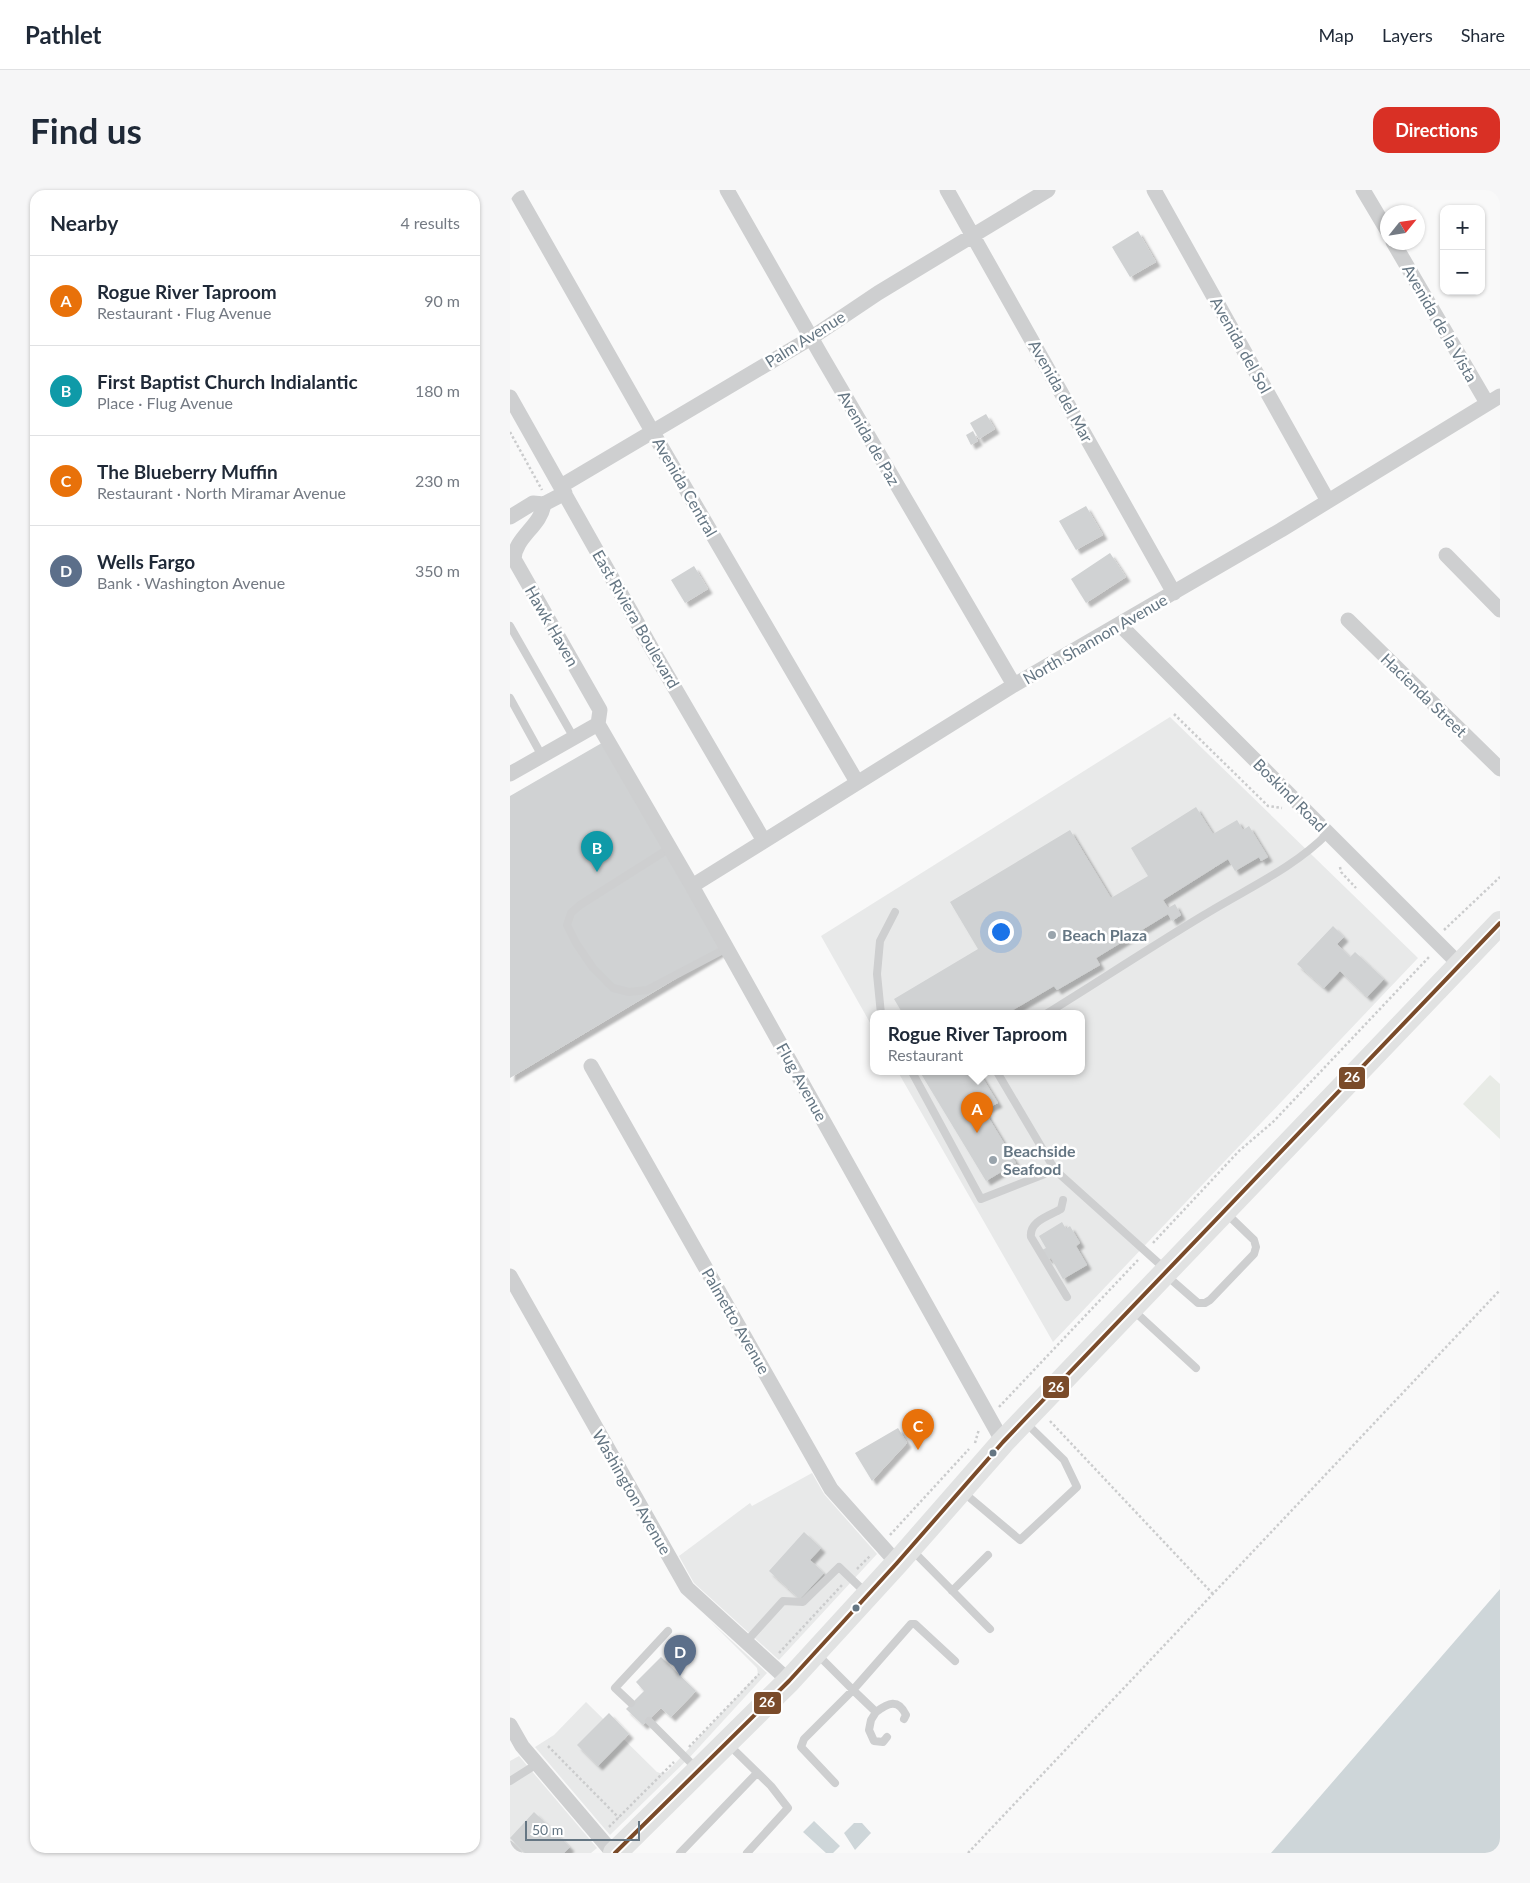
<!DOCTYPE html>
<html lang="en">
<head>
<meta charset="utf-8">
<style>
	body { margin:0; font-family:Lato,sans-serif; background:#f6f6f7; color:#1f2937 }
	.controls { position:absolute; right:15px; top:15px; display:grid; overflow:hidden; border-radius:10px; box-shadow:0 1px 4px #0004 }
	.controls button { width:45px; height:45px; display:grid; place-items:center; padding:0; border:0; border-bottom:1px solid #e0e1e3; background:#fff; color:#1f2937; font:25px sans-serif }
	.compass { position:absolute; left:870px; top:15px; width:45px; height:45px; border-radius:50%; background:#fff; box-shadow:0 1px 4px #0004; rotate:60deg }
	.scale { position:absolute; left:15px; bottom:12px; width:115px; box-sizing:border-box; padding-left:5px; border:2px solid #657683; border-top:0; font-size:14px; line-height:18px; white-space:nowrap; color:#657683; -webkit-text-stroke:4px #fff; paint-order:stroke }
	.you { position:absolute; left:490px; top:741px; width:18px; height:18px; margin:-12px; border:4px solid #fff; border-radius:50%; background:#1a73e8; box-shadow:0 0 0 8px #1a73e833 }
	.badge { display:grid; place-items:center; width:32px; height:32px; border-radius:50%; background:#d93025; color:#fff; font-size:16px; font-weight:700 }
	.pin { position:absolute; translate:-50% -41px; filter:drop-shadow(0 1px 2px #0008) }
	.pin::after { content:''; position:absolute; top:26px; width:18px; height:15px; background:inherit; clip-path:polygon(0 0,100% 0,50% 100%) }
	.popup { position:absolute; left:360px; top:820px; width:215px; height:65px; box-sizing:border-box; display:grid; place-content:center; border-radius:10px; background:#fff; filter:drop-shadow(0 1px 4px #0005); font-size:16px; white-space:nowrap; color:#747a83 }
	.popup b { font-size:19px; color:#1f2937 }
	.popup::after { content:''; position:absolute; left:50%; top:100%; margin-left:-10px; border:10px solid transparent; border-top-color:#fff }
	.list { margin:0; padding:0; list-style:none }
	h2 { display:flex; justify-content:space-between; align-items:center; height:65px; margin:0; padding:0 20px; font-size:21px }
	h2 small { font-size:16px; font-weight:400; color:#747a83 }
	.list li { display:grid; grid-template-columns:32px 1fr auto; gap:15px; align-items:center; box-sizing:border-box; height:90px; padding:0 20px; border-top:1px solid #e0e1e3 }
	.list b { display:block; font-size:19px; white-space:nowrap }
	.list p { margin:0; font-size:16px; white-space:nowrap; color:#747a83 }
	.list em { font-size:16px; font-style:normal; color:#747a83 }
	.map { position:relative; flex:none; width:990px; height:1663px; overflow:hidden; border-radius:15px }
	header { display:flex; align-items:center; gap:30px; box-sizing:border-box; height:70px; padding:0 25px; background:#fff; border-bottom:1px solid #e0e1e3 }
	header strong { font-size:24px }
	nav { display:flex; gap:28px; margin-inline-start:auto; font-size:18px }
	.intro { display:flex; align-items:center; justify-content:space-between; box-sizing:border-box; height:120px; padding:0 30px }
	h1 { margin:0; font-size:35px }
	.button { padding:12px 22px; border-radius:15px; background:#d93025; color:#fff; font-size:18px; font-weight:700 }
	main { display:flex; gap:30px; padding:0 30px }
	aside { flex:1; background:#fff; border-radius:15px; box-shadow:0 1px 4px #0004 }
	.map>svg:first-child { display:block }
	.built { fill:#e8e9e9 }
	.green { fill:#e8ebe6 }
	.water { fill:#ced6d9 }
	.building { fill:#d0d2d3; filter:url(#shadow) }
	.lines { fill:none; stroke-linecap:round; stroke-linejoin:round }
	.path { stroke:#cbcccd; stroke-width:2.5; stroke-dasharray:2.5 2.5; stroke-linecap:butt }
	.lane { stroke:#cecfd0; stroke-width:8 }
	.street { stroke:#cecfd0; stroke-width:15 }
	.primary { stroke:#e1e2e2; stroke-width:24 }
	.bus-1-casing { stroke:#fff; stroke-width:8 }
	.bus-1 { stroke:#7a4b2a; stroke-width:4 }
	.poi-dot { fill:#99a4ac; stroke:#fff; stroke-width:2 }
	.bus-dot { fill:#657683; stroke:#fff; stroke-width:2 }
	.labels { text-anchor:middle; stroke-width:5; stroke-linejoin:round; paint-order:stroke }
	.street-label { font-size:16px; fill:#657683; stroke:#fff }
	.poi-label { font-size:16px; font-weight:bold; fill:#657683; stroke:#fff; text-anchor:start }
	.line-badge { stroke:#fff; stroke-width:2 }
	.badge-label { font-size:14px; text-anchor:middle; font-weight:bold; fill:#fff }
</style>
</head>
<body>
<header>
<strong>Pathlet</strong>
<nav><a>Map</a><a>Layers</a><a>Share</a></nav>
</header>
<div class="intro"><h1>Find us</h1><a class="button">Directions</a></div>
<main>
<aside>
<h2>Nearby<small>4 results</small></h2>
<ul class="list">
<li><span class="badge" style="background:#e8710a">A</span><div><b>Rogue River Taproom</b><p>Restaurant · Flug Avenue</p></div><em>90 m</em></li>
<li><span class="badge" style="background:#0f9aa8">B</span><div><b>First Baptist Church Indialantic</b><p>Place · Flug Avenue</p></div><em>180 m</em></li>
<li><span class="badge" style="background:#e8710a">C</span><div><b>The Blueberry Muffin</b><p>Restaurant · North Miramar Avenue</p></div><em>230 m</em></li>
<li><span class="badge" style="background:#5c6f8a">D</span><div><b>Wells Fargo</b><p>Bank · Washington Avenue</p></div><em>350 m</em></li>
</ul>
</aside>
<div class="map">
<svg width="990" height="1663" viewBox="0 0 990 1663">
	<defs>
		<filter id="shadow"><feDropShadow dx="4.5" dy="4.5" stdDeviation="1" flood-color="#0004"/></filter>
	</defs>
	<rect width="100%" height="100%" fill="#f9f9f9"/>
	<path class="built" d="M660 527 908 768 543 1152 388 882H571V824H363V838L311 746Z
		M302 1283 314 1304 367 1364 269 1470 184 1393 169 1366 240 1313 242 1316Z
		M200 1431 257 1483 180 1567 100 1645 25 1557 44 1545 76 1512 147 1582 153 1584 158 1581 248 1484 247 1478Z
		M9 1566 87 1658 81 1663H0V1571Z"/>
	<path class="green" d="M980 885 990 894V949L953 914Z"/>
	<path class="water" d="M990 1399V1663H761Z
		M304 1631 330 1656 323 1663H316L293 1642Z
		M344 1633H352L361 1643 345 1660 334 1643Z"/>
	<path class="building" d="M628 41 646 72 620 87 602 57Z
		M476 224 485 239 469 249 460 233Z
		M463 241 468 251 461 255 456 245Z
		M576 316 593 345 566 360 549 331Z
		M600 363 616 387 576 413 561 389Z
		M184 376 198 399 175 413 161 390Z
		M97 550 217 758 0 888V606Z
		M686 617 703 644 727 630 733 640 739 636 758 667 751 671 749 667 725 681 718 669 653 710 658 718 665 714 671 725 662 731 658 724 586 768 590 775 547 800 544 796 496 824H393L384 809 468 759 440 712 560 640 601 708 638 686 621 658Z
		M823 736 834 747 827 754 840 767 845 762 874 789 857 807 830 781 814 798 787 774Z
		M410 882H469L488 913 474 920 506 973 476 991Z
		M552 1032 556 1039 560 1036 570 1053 566 1056 577 1075 553 1089 541 1068 538 1069 532 1060 536 1058 529 1046Z
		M388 1238 397 1253 362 1291 345 1263Z
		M294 1342 311 1358 300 1370 314 1383 290 1409 259 1381Z
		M151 1467 186 1501 161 1527 151 1518 133 1535 116 1519 134 1501 126 1492Z
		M99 1523 119 1544 88 1576 67 1555Z
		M24 1622 60 1657 54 1663H15L0 1648Z"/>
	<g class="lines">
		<path class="path" d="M0 242 32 300
			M664 524 758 616 772 618
			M830 677 831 682 846 698
			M934 740 990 687
			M643 1053 729 961 763 932 920 766
			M489 1217 628 1070
			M540 1231 703 1404
			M465 1253 469 1239
			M380 1345 459 1259
			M347 1379 361 1365
			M269 1463 333 1394
			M38 1556 109 1628
			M179 1557 249 1484
			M99 1637 164 1572
			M458 1663 990 1100"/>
		<path class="lane" d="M0 436 64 548
			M0 508 32 566
			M160 658 70 715 61 723 57 735 66 753 83 778 103 798 119 802 137 800 217 758
			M371 824 367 784 370 751 385 722
			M536 824C589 791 641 757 694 725 736 699 784 678 818 643
			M402 882 471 1009 545 980
			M487 882 545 980 654 1078
			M553 1010 551 1019C539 1026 519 1031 521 1047L557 1107
			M657 1086 688 1113H695L700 1110 744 1064 746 1057 744 1050 716 1023
			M623 1120 686 1178
			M453 1302 510 1350 567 1297 554 1270 515 1232
			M403 1361 480 1439
			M442 1401 478 1365
			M236 1452 273 1411 293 1412 329 1377 356 1403
			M307 1464 343 1500 401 1434H405L445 1471
			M121 1513 105 1498 158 1441
			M366 1522C378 1513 388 1508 396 1525L394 1529
			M139 1531 187 1579
			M218 1554 261 1596 278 1618 237 1663
			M0 1591 27 1574
			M325 1593 291 1557 294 1549 343 1500 366 1522 361 1530 359 1540 364 1551 373 1552 377 1547
			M0 1655 8 1663
			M170 1663 247 1583"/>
		<path class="street" d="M5 0 142 241 347 592
			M217 0 311 165 504 495
			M437 0 664 403
			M644 0 818 311
			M853 0 878 42
			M883 52 977 213
			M0 207 146 466 254 651
			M51 296 301 148 368 103 538 0
			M34 314C31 336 5 347 4 369L90 520 88 534
			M0 327 23 313 34 314 55 303
			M936 365 990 420
			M838 430 990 579
			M609 434 951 776
			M88 534 182 696 493 1252
			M0 584 88 534
			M182 696 504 495 771 340 990 206
			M81 876 321 1299 387 1373
			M0 1086 177 1398 279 1491
			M0 1535 12 1556 103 1663"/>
		<path class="primary" d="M105 1663 279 1491 387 1373 493 1252 990 733"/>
		<g class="bus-1-casing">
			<path id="bus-1" d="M105 1663 279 1491 387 1373 493 1252 990 733"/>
		</g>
		<use href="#bus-1" class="bus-1"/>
	</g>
	<g class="poi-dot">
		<circle cx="542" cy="745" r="5"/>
		<circle cx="483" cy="970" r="5"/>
	</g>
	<g class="bus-dot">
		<circle cx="483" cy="1263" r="4.5"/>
		<circle cx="346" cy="1418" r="4.5"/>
	</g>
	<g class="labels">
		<g class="street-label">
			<text transform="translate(930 133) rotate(60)" y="6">Avenida de la Vista</text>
			<text transform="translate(295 149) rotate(-32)" y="6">Palm Avenue</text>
			<text transform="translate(731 155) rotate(61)" y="6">Avenida del Sol</text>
			<text transform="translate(551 201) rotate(61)" y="6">Avenida del Mar</text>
			<text transform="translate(359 248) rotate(60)" y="6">Avenida de Paz</text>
			<text transform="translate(175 297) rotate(60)" y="6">Avenida Central</text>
			<text transform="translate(126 429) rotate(60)" y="6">East Riviera Boulevard</text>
			<text transform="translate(42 436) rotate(60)" y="6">Hawk Haven</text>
			<text transform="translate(585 449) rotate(-30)" y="6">North Shannon Avenue</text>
			<text transform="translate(914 505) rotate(44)" y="6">Hacienda Street</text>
			<text transform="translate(780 605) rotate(45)" y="6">Boskind Road</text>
			<text transform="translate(292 892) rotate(61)" y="6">Flug Avenue</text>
			<text transform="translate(226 1131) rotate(60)" y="6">Palmetto Avenue</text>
			<text transform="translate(122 1302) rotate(60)" y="6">Washington Avenue</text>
		</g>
		<g class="poi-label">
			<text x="552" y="751">Beach Plaza</text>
			<text x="493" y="967">Beachside<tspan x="493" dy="18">Seafood</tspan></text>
		</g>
	</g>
	<g class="line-badge">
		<rect x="828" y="876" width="28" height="24" rx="5" fill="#7a4b2a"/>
		<rect x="532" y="1185" width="28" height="24" rx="5" fill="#7a4b2a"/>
		<rect x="243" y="1501" width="29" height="24" rx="5" fill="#7a4b2a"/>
	</g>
	<g class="badge-label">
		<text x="842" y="892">26</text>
		<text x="546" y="1202">26</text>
		<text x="257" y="1517">26</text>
	</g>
</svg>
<div class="controls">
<button>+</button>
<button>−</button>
</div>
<svg class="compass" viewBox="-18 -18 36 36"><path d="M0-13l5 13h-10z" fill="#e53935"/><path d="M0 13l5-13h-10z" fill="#747a83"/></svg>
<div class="scale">50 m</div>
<div class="you"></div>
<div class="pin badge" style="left:467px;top:943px;background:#e8710a">A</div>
<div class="popup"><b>Rogue River Taproom</b>Restaurant</div>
<div class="pin badge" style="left:87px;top:682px;background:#0f9aa8">B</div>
<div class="pin badge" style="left:408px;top:1260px;background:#e8710a">C</div>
<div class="pin badge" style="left:170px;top:1486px;background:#5c6f8a">D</div>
</div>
</main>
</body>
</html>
